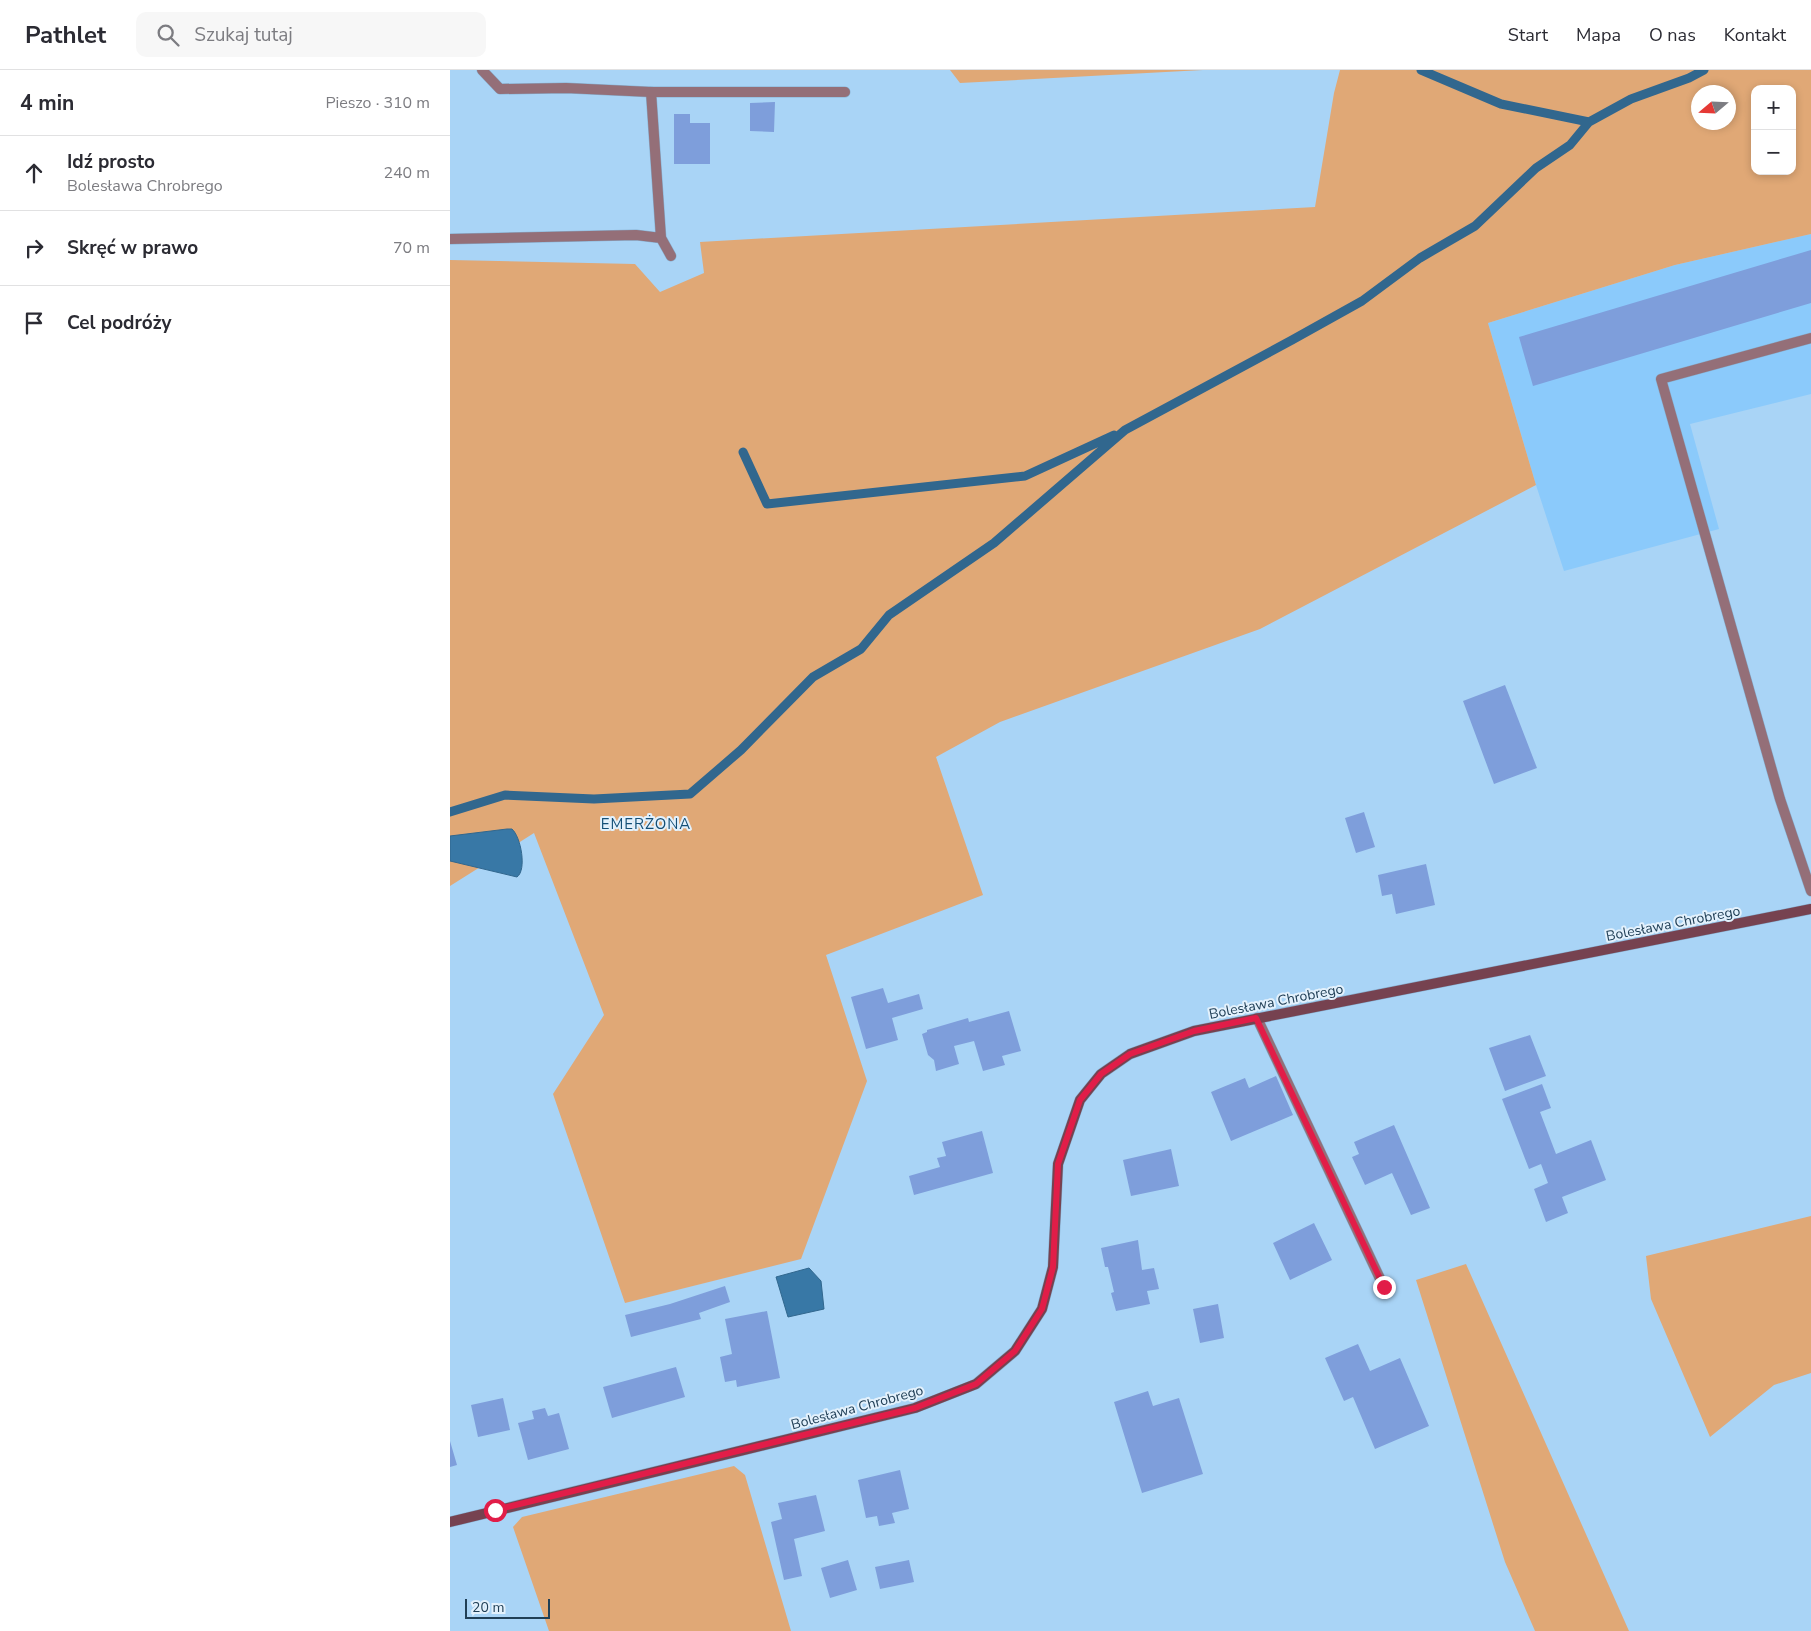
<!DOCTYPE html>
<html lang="pl">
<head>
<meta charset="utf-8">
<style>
	body { margin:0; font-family:"Nunito Sans",sans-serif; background:#f7f7f7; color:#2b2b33 }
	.controls { position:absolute; right:15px; top:15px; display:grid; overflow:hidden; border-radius:10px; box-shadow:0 2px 8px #0003 }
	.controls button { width:45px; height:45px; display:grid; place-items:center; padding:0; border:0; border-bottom:1px solid #e1e1e2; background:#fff; color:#2b2b33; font:25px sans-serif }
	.compass { position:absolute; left:1241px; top:15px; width:45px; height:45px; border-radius:50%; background:#fff; box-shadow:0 2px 8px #0003; rotate:251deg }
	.scale { position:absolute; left:15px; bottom:12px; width:85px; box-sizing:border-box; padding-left:5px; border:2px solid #203f56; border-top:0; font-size:14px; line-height:18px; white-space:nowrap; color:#203f56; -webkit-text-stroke:4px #e3f1fc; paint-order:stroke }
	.stop { position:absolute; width:15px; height:15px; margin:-11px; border:4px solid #e11d48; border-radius:50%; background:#fff }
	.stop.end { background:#e11d48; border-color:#fff; box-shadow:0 1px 5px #0008 }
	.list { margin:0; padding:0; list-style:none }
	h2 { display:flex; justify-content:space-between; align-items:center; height:65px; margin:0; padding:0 20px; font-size:21px }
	h2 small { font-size:16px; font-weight:400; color:#7c7c81 }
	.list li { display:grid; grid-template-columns:32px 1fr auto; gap:15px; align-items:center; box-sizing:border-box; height:75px; padding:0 20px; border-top:1px solid #e1e1e2 }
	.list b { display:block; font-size:19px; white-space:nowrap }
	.list p { margin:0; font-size:16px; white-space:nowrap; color:#7c7c81 }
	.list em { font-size:16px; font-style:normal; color:#7c7c81 }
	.icon { flex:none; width:28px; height:28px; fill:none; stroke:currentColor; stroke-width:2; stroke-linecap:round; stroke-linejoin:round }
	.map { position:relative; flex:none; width:1361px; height:1561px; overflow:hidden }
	header { display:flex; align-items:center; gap:30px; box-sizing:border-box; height:70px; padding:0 25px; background:#fff; border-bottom:1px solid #e1e1e2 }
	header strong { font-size:24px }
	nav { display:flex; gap:28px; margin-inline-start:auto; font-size:18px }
	.search { width:350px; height:45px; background:#f7f7f7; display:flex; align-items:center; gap:12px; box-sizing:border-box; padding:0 18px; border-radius:10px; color:#7c7c81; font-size:19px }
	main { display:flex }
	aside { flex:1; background:#fff }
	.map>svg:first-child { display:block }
	.built { fill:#8bcafb }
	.green { fill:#e0a876; fill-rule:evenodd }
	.water { fill:#3878a6; stroke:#31678e }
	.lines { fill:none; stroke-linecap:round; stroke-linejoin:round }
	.stream { stroke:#31678e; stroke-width:9 }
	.building { fill:#7e9edb }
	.lane-casing { stroke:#88b0d0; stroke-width:11 }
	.street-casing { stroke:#88b0d0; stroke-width:11 }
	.secondary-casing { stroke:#88b0d0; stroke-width:11 }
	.lane { stroke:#946f78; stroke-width:10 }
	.street { stroke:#946f78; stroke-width:10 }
	.secondary { stroke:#764250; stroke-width:10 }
	.route { stroke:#e11d48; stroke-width:6 }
	.labels { text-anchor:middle; stroke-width:4; stroke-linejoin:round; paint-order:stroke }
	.street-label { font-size:14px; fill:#203f56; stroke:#e3f1fc }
	.neighbourhood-label { font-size:15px; letter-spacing:1px; fill:#144f76; stroke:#e3f1fc }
</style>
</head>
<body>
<header>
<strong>Pathlet</strong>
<div class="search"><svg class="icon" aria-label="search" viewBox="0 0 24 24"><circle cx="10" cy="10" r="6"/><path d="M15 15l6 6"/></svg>Szukaj tutaj</div>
<nav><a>Start</a><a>Mapa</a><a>O nas</a><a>Kontakt</a></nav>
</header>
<main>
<aside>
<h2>4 min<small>Pieszo · 310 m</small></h2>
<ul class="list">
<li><svg class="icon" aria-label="ahead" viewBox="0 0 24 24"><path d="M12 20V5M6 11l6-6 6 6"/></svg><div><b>Idź prosto</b><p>Bolesława Chrobrego</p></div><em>240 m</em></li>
<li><svg class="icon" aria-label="right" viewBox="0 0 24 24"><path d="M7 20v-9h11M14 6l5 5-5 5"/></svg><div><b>Skręć w prawo</b></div><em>70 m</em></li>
<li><svg class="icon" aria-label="arrive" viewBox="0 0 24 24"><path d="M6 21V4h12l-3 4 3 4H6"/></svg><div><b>Cel podróży</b></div></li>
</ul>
</aside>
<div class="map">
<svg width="1361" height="1561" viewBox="0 0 1361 1561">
	<rect width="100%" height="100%" fill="#a9d4f6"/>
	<path class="built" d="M1361 164V324L1240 354 1269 459 1114 501 1086 415 1038 253 1225 195Z"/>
	<path class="green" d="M500 0H753L510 13Z
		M890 0H1361V164L1225 195 1038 253 1086 415 810 559 550 652 486 687 533 825 376 885 417 1011 351 1189 175 1233 103 1024 154 945 84 763 0 816V190L185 194 210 222 254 203 250 172 865 137 884 23ZM1305 19H1342V101H1305ZM1248 22H1278V52H1248Z
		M1361 1146V1303L1324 1315 1260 1367 1201 1229 1196 1186Z
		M1016 1194 1179 1561H1085L1055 1492 966 1210Z
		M284 1396 295 1405 341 1561H99L63 1457 72 1447Z"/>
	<path class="water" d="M57 759H62C71 767 77 800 67 807L0 791V766Z
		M359 1198 371 1211 374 1239 338 1247 326 1207Z"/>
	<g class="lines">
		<path class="stream" d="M971 0 1051 34 1139 52
			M293 382 317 434 575 406 664 365
			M0 742 55 725 144 729 240 724 291 680 363 607 411 579 439 545 544 473 675 360 842 270 912 231 970 188 1025 156 1086 98 1120 75 1139 52 1181 29 1239 8 1254 0"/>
	</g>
	<path class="building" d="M325 32 324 62 300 61V33Z
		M224 44H240V53H260V94H224Z
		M1361 180V233L1083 316 1069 267Z
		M1055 615 1087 698 1044 714 1013 631Z
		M914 742 925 777 906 783 895 748Z
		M976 794 985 835 946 844 942 824 932 826 928 805Z
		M433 918 438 933 469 924 473 939 442 948 448 970 416 979 401 927Z
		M559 941 571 981 552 986 555 995 533 1001 524 971 504 976 509 994 486 1001 484 990 478 985 472 964 477 962V960L518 948 519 952Z
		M1080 965 1096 1006 1055 1021 1039 978Z
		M826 1006 843 1045 781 1071 761 1022 795 1008 799 1018Z
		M1092 1014 1101 1038 1090 1042 1106 1084 1141 1070 1156 1110 1112 1127 1118 1143 1096 1152 1084 1119 1098 1113 1091 1094 1079 1099 1052 1029Z
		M944 1055 980 1138 961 1145 942 1103 915 1115 902 1087 909 1084 904 1072Z
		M532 1061 543 1103 464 1125 459 1106 490 1097 487 1088 496 1086 492 1072Z
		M721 1079 729 1116 681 1126 673 1090Z
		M864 1153 882 1190 840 1210 823 1173Z
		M688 1170 692 1200 704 1198 709 1219 697 1221 700 1234 666 1241 661 1223 664 1222 658 1197H655L651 1178Z
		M275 1216 280 1232 249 1243 251 1249 181 1267 175 1245 220 1234Z
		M768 1234 774 1268 750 1273 743 1239Z
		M317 1241 330 1308 287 1317 286 1310 275 1312 270 1287 282 1284 275 1249Z
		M908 1274 920 1301 950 1288 979 1356 925 1379 903 1327 894 1331 875 1288Z
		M226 1297 235 1327 162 1348 153 1317Z
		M698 1321 703 1336 729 1328 753 1404 692 1423 664 1332Z
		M53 1328 60 1360 28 1367 21 1335Z
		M95 1338 98 1346 109 1343 119 1379 78 1390 68 1353 84 1349 82 1341Z
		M0 1371 7 1395 0 1397Z
		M450 1400 459 1439 442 1443 445 1453 429 1456 427 1446 416 1448 408 1410Z
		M366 1425 375 1461 344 1469 352 1506 334 1510 321 1452 332 1449 328 1433Z
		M398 1490 407 1520 380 1528 371 1498Z
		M459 1490 464 1512 430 1519 425 1497Z"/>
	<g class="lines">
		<g class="lane-casing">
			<path id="lane" d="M201 22 211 168
				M0 169 186 165 211 168 221 186
				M1361 268 1211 309 1330 729 1361 821
				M807 948 934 1217"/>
		</g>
		<g class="street-casing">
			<path id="street" d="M32 0 50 19 116 18 201 22H395"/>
		</g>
		<g class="secondary-casing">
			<path id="secondary" d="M0 1452 465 1338 526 1314 565 1281 592 1239 603 1197 608 1094 630 1030 651 1004 680 984 744 961 1361 839"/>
		</g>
		<use href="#lane" class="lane"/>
		<use href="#street" class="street"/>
		<use href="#secondary" class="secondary"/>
	</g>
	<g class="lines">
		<path class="route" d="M45 1440 465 1338 526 1314 565 1281 592 1239 603 1197 608 1094 630 1030 651 1004 680 984 744 961 806 948 934 1217"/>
	</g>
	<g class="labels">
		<g class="street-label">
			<text transform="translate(1223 853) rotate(-11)" y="5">Bolesława Chrobrego</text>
			<text transform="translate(826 931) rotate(-11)" y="5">Bolesława Chrobrego</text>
			<text transform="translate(407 1337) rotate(-15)" y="5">Bolesława Chrobrego</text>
		</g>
		<g class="neighbourhood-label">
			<text x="196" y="759">EMERŻONA</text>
		</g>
	</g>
</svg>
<div class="controls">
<button>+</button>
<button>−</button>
</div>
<svg class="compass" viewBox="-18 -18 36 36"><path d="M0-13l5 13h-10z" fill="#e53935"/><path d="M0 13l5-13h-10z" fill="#7c7c81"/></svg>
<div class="scale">20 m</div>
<div class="stop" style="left:45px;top:1440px"></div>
<div class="stop end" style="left:934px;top:1217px"></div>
</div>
</main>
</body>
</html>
